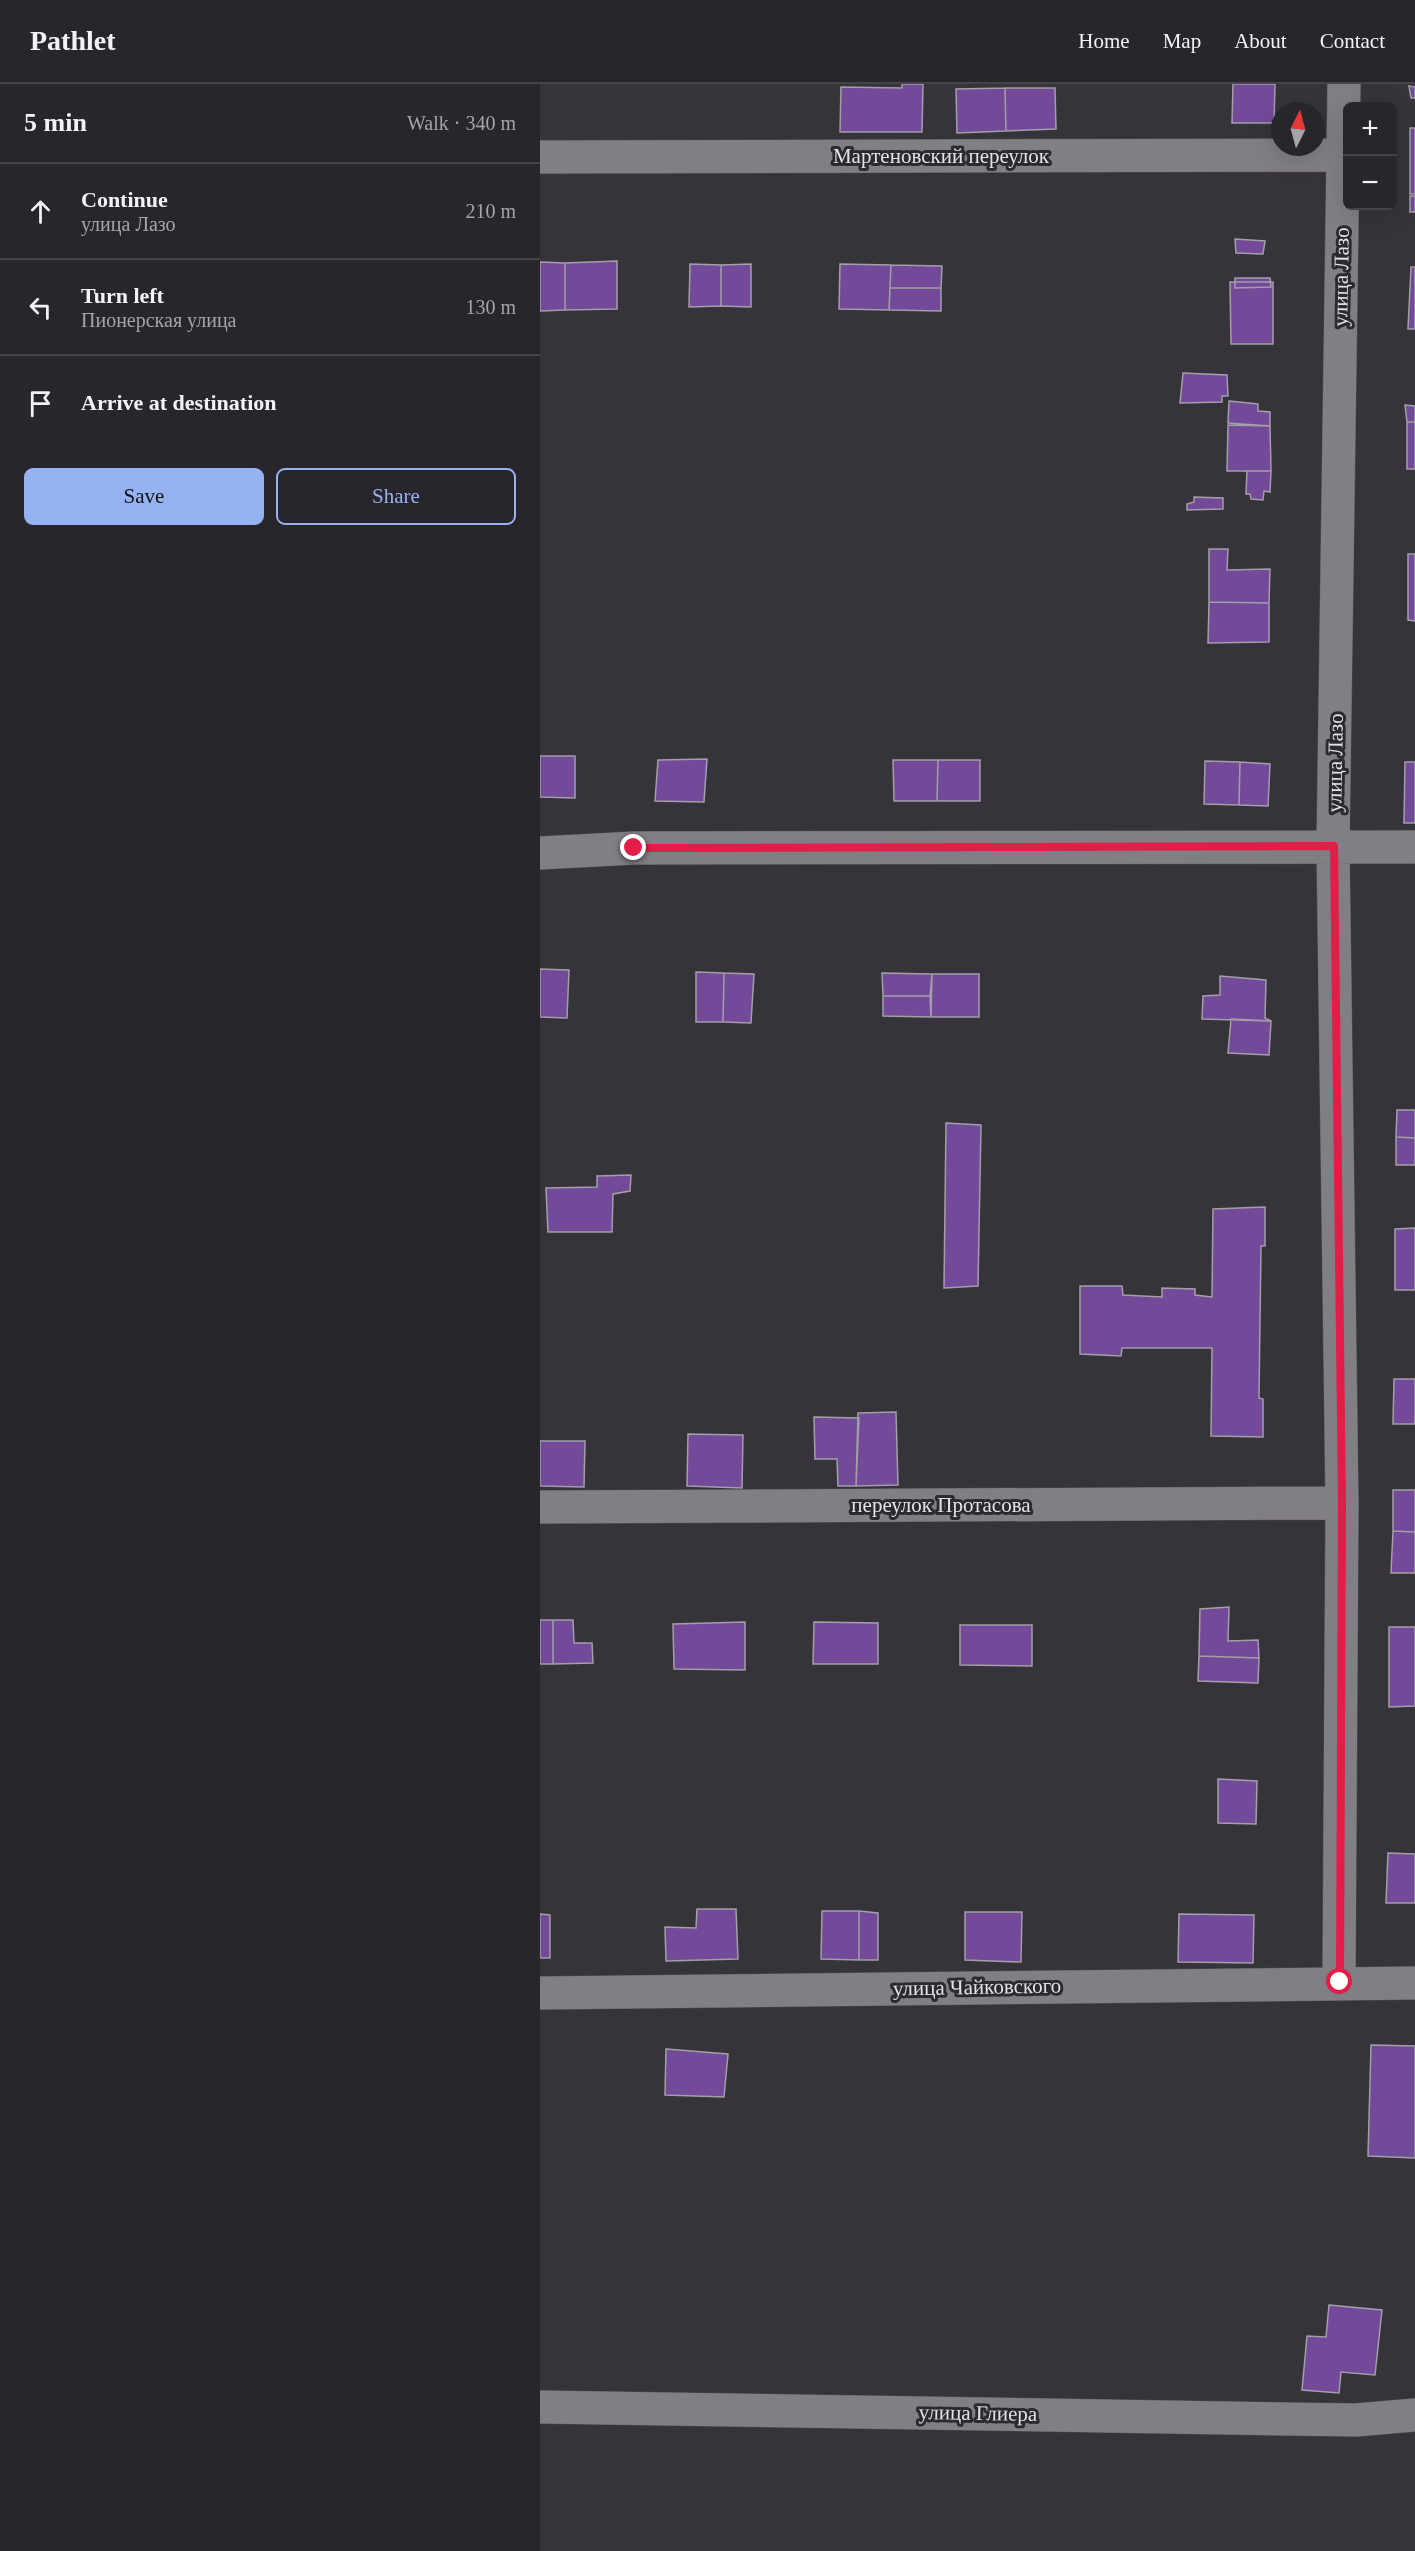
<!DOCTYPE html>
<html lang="en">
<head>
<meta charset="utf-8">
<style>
	body { margin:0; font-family:Georgia,serif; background:#343238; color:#f1f3f6 }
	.controls { position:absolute; right:18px; top:18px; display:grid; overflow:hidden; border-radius:9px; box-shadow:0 6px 24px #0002 }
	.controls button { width:54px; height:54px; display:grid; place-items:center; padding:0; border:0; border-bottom:2px solid #444348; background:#28262c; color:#f1f3f6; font:30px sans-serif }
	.compass { position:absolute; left:731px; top:18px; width:54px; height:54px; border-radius:50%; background:#28262c; box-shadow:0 6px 24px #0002; rotate:6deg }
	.stop { position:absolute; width:18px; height:18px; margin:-14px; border:4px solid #e11d48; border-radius:50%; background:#fff }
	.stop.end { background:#e11d48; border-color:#fff; box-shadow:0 2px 6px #0008 }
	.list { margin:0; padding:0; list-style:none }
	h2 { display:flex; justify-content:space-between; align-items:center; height:78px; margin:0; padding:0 24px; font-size:26px }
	h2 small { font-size:20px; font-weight:400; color:#a5a5a9 }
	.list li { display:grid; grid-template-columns:39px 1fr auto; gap:18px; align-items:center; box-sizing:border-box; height:96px; padding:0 24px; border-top:2px solid #444348 }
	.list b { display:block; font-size:22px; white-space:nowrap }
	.list p { margin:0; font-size:20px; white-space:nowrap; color:#a5a5a9 }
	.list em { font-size:20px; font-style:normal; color:#a5a5a9 }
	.actions { display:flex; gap:12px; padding:18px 24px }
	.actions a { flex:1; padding:14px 0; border:2px solid #95b2f1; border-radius:9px; text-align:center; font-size:21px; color:#95b2f1 }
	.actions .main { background:#95b2f1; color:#111 }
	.icon { flex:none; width:33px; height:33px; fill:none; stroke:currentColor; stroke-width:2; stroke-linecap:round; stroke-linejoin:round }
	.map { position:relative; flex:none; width:875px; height:2467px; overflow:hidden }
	header { display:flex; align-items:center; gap:36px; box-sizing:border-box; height:84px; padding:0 30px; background:#28262c; border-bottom:2px solid #444348 }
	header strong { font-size:28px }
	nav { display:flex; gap:33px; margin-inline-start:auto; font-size:21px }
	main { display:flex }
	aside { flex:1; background:#28262c }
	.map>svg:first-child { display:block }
	.building { fill:#734999; stroke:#a39fa8; stroke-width:1.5 }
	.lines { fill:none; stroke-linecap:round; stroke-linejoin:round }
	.minor-casing { stroke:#514f54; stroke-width:34 }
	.minor { stroke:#827e86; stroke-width:33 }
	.route { stroke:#e11d48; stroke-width:8 }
	.labels { text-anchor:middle; stroke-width:6; stroke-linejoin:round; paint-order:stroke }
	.street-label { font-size:21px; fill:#e4e2e7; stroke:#2c2930 }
</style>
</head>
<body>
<header>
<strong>Pathlet</strong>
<nav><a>Home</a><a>Map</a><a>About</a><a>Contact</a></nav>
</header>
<main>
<aside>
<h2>5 min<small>Walk · 340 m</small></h2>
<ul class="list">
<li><svg class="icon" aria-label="ahead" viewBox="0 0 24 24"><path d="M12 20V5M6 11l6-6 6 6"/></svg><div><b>Continue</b><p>улица Лазо</p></div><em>210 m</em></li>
<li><svg class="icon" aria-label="left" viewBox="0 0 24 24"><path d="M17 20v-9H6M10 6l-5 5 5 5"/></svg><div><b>Turn left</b><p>Пионерская улица</p></div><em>130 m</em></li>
<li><svg class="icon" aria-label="arrive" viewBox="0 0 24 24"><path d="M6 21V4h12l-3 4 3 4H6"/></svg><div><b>Arrive at destination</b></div></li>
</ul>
<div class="actions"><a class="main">Save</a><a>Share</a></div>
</aside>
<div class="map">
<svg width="875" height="2467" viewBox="0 0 875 2467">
	<rect width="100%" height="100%" fill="#36333a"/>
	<path class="building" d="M362 0H383L382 48H300L301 3 362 4Z
		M693 0H735L734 39H692Z
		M869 2 875 3V14H871Z
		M465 4 466 47 417 49 416 5Z
		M465 4H515L516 45 466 47Z
		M870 44H875V110H870Z
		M870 112H875V128H870Z
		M695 155 725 157 723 170 696 169Z
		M77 177V225L25 226V179Z
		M0 178 25 179V226L0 227Z
		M150 180 181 181V222L149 223Z
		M211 180V223L181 222V181Z
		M300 180 351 181 349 226 299 225Z
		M351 181 402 182 401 204H350Z
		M871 183H875V245H868Z
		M695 194H730L731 203 695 204Z
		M690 198H733V260H691Z
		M350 204H401V227L349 226Z
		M643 289 687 291 688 312H682V318L640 319Z
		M689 317 718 320V327L730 328V342L688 339Z
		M865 321 875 322V338H867Z
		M867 338H875V385H867Z
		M688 341 730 342 731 387H687Z
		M707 387H731L730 408 724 407 723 416 711 415 710 410H706Z
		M654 413 683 414V425L647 426V420L654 418Z
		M669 465H688L687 486 730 485 729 519 669 518Z
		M868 470H875V537L868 536Z
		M669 518 729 519V558L668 559Z
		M0 672H35V714L0 713Z
		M167 675 164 718 115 717 118 676Z
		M353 676H398L397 717H354Z
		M398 676H440V717H397Z
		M665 677 700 678 699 721 664 720Z
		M700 678 730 680 728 722 699 721Z
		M865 678H875V739H864Z
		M0 885 29 886 27 934 0 933Z
		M156 888 184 889 183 938H156Z
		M184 889 214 890 211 939 183 938Z
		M342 889 392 890 390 912H343Z
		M392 890H439V933H391Z
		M680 892 726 896 725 934 731 937 662 935 663 912 680 911Z
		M343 912H390L391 933 343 932Z
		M691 935 731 937 729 971 688 969Z
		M857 1026H875V1054L856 1053Z
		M406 1039 441 1041 438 1202 404 1204Z
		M856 1053 875 1054V1081H856Z
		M91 1091 90 1107 73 1110 72 1148H8L6 1104 57 1103V1092Z
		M725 1123V1162H721L719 1314 723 1315V1353L671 1352 672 1264H582L581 1272 540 1270V1202H582L583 1211 622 1213V1204L655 1205V1211L672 1213 673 1125Z
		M875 1144V1206H855V1145Z
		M854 1295H875V1340H853Z
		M356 1328 358 1401 316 1402 318 1329Z
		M274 1333 319 1334 316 1402H298L297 1375H275Z
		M148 1350 203 1351 202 1404 147 1402Z
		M0 1357H45L44 1403 0 1402Z
		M853 1406H875V1448L853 1447Z
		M853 1447 875 1448V1489H851Z
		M689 1523 688 1557 718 1556 719 1574 659 1572 660 1525Z
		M0 1536H13V1580H0Z
		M13 1536H33L34 1559H52L53 1579 13 1580Z
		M205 1538V1586L134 1585 133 1540Z
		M274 1538 338 1539V1580H273Z
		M420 1541H492V1582L420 1581Z
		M849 1543H875V1622L849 1623Z
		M659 1572 719 1574 718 1599 658 1597Z
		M678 1695 717 1697 716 1740 678 1739Z
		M848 1769 875 1770V1819H846Z
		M157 1825H196L198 1875 126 1877 125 1843 156 1844Z
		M282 1827H319V1876L281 1875Z
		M319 1827 338 1829V1876H319Z
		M425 1828H482L481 1878 425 1876Z
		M0 1830 10 1831V1874H0Z
		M639 1830 714 1831 713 1879 638 1878Z
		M831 1961 875 1962V2074L828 2072Z
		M126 1965 188 1970 184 2013 125 2011Z
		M789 2221 842 2226 835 2291 801 2288 799 2309 762 2306 767 2252 786 2253Z"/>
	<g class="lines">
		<g class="minor-casing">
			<path id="minor" d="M0 73 802 71
				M0 769 94 764 875 763
				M0 1423 802 1419
				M799 1898 802 1419 793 762 804 0
				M0 1909 875 1899
				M0 2323 816 2336 875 2331"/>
		</g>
		<use href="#minor" class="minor"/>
	</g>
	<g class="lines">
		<path class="route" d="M94 764 794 762 802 1419 800 1898"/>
	</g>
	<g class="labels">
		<g class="street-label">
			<text x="401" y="79">Мартеновский переулок</text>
			<text transform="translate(801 193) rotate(-89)" y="7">улица Лазо</text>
			<text transform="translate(795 679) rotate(-89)" y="7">улица Лазо</text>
			<text x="401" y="1428">переулок Протасова</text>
			<text transform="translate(437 1903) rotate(-1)" y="7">улица Чайковского</text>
			<text transform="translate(438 2329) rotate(1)" y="7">улица Глиера</text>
		</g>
	</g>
</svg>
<div class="controls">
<button>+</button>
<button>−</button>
</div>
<svg class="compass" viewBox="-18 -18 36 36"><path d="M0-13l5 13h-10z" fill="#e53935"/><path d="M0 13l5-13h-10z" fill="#a5a5a9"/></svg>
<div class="stop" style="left:800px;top:1898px"></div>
<div class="stop end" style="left:94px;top:764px"></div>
</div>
</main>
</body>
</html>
